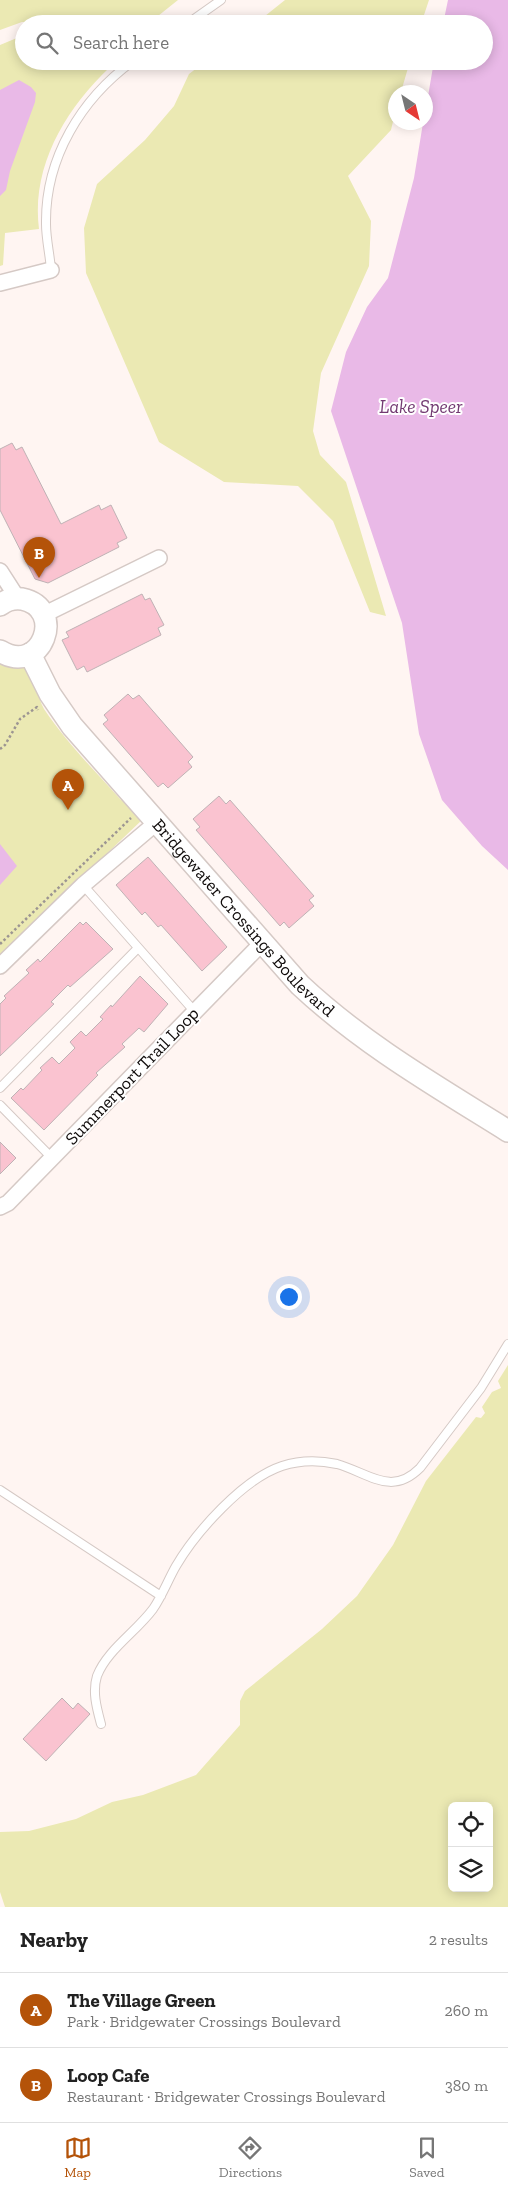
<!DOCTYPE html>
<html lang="en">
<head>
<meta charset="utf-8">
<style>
	body { margin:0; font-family:"Zilla Slab",serif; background:#f6f6f6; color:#222 }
	.controls { position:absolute; right:15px; bottom:15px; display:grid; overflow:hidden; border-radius:8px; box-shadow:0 2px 12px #0003 }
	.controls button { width:45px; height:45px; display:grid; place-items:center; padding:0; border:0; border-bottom:1px solid #e0e0e0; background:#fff; color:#222; font:25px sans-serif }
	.compass { position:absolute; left:388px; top:85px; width:45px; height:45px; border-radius:50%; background:#fff; box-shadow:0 2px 12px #0003; rotate:145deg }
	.you { position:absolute; left:288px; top:1296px; width:18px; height:18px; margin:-12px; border:4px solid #fff; border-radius:50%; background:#1a73e8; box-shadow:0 0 0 8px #1a73e833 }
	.badge { display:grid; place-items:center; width:32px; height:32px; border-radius:50%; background:#b45309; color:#fff; font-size:16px; font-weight:700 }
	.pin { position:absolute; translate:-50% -41px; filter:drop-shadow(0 1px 2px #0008) }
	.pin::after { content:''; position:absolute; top:26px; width:18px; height:15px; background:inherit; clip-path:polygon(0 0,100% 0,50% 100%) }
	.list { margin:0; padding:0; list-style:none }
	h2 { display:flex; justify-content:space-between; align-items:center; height:65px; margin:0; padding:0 20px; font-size:21px }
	h2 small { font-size:16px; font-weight:400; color:#767676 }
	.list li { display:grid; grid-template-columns:32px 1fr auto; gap:15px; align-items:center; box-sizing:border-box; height:75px; padding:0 20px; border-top:1px solid #e0e0e0 }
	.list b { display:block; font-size:19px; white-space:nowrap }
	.list p { margin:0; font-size:16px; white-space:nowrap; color:#767676 }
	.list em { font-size:16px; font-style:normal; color:#767676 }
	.icon { flex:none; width:28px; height:28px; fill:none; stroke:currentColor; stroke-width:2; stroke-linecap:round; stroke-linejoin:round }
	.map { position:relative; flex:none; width:508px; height:1907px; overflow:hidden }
	.search { position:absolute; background:#fff; box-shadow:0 2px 12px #0003; left:15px; right:15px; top:15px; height:55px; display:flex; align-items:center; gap:12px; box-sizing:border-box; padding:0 18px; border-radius:28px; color:#767676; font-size:19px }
	.sheet { height:215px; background:#fff }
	nav { display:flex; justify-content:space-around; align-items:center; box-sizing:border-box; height:70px; border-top:1px solid #e0e0e0; background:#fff; font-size:14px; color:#767676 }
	nav a { display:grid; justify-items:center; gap:2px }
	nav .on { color:#b45309 }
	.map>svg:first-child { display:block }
	.green { fill:#ebe9b3; fill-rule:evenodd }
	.water { fill:#e9b9e7 }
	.building { fill:#fac3d0; stroke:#bfb2b5 }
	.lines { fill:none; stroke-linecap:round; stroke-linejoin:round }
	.lane-casing { stroke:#d5c9c5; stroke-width:10 }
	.street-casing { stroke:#d5c9c5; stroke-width:18 }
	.secondary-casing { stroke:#d5c9c5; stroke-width:24 }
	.path { stroke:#9c9592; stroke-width:2.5; stroke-dasharray:2.5 2.5; stroke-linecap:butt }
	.lane { stroke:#fff; stroke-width:8 }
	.street { stroke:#fff; stroke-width:15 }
	.secondary { stroke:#fff; stroke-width:21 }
	.labels { text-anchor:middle; stroke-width:4; stroke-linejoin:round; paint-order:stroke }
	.street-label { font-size:18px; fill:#0e0a09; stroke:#fff }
	.water-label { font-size:19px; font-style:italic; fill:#733a72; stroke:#fff }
</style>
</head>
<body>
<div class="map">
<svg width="508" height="1907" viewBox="0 0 508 1907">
	<rect width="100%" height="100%" fill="#fff5f2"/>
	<path class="green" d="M0 0H178L148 24 22 22 0 30Z
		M285 0H429L421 24H255Z
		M24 35V61H99L109 68C65 110 31 167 39 229L5 233 3 265 0 266V45Z
		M206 61H410L401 92H396L395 113 391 130 348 176 371 221 369 266 321 373 313 431 320 455 346 482 386 616 370 612 333 521 298 486 224 482 159 442 86 273 84 228 97 184 145 140 174 106 189 74Z
		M0 661C9 665 21 664 28 671 38 681 37 697 44 709 66 742 95 771 121 800L129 802 143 819 0 956Z
		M508 1365V1907H5L0 1892V1832L29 1831 76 1819 112 1802 143 1795 196 1775 240 1725V1701L245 1691 322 1629 357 1596 393 1545 426 1481 476 1417 481 1418 485 1413 482 1407 492 1392 501 1388 498 1381ZM452 1806H489V1888H452Z"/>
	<path class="water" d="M448 0H508V870L482 846 442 800 419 734 402 623 331 411 346 352 367 307 388 278 414 178 423 123 426 122V108L434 61H484V24H443Z
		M19 80 31 87 36 93 35 102 10 171 6 190 0 196V90Z
		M0 844 17 866 0 885Z"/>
	<path class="building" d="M12 443 16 450 22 447 61 524 99 505 101 510 111 505 127 538 117 543 119 547 48 583 35 579 0 510V449Z
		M142 594 145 600 150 598 164 625 158 628 161 635 87 672 84 666 77 670 62 640 69 637 66 632Z
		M128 694 133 699 139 695 193 757 188 762 192 767 168 788 163 783 158 787 103 724 108 720 104 715Z
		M219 796 226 804 230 800 314 896 309 900 314 906 289 928 284 922 280 926 196 830 200 827 193 819Z
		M148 857 227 947 202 971 161 925 158 927 145 912 142 915 116 885Z
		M80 922 83 925 86 922 113 949 70 987 68 985 51 1002 54 1004 0 1056V1004L6 998 4 996 29 973 26 970 38 959 40 962Z
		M140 976 168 1004 144 1032 139 1028 122 1044 125 1047 96 1073 98 1075 44 1130 11 1098 21 1088 23 1090 42 1070 40 1068 52 1057 59 1064 75 1048 70 1042 81 1031 86 1036 103 1019 100 1017 111 1005 112 1007Z
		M0 1142 16 1158 0 1174Z
		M62 1698 73 1709 78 1703 90 1714 46 1761 23 1739Z"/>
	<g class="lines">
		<g class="lane-casing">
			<path id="lane" d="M187 24 221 0
				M51 270C50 255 46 239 46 224 45 158 81 99 133 61
				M83 885 195 1012
				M0 1088 138 948
				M0 1105 52 1158
				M0 1490 161 1596
				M101 1724C97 1709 92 1692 97 1676 107 1650 136 1632 153 1609 162 1596 168 1580 176 1566 196 1532 243 1479 282 1466 300 1460 319 1460 337 1464 369 1473 391 1497 420 1468L481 1388 508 1344"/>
		</g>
		<g class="street-casing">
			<path id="street" d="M0 283 51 270
				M0 571 18 599
				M43 615 159 558
				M0 966 83 885 156 823
				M0 1207 8 1203 262 943"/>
		</g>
		<g class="secondary-casing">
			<g id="secondary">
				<path d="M0 605C6 600 14 598 22 599 67 608 42 677 0 651"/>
				<path id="s1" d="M30 654 50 694 72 726 300 985C363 1044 436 1086 508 1131"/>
			</g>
		</g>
		<path class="path" d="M0 749 5 745 20 719 37 707 38 710
			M0 944 131 818"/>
		<use href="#lane" class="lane"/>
		<use href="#street" class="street"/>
		<use href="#secondary" class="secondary"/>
	</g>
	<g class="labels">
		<g class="street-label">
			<text dy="6" stroke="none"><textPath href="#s1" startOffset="341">Bridgewater Crossings Boulevard</textPath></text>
			<text transform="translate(132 1076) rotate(-46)" y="6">Summerport Trail Loop</text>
		</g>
		<g class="water-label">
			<text x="421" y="413">Lake Speer</text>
		</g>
	</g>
</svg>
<div class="controls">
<button><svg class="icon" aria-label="locate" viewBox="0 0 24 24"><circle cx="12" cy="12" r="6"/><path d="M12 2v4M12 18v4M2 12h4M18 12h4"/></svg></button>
<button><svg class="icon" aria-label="layers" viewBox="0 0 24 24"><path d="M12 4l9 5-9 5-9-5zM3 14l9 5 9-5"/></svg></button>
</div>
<svg class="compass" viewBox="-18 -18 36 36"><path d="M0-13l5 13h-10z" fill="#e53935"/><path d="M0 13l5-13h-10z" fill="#767676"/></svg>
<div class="you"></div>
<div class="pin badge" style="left:68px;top:810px">A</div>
<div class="pin badge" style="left:39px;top:578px">B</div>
<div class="search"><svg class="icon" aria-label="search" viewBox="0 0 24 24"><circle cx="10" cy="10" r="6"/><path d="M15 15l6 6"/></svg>Search here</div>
</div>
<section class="sheet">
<h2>Nearby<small>2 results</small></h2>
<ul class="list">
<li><span class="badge">A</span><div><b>The Village Green</b><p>Park · Bridgewater Crossings Boulevard</p></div><em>260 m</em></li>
<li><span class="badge">B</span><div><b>Loop Cafe</b><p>Restaurant · Bridgewater Crossings Boulevard</p></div><em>380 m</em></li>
</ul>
</section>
<nav>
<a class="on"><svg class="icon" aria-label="map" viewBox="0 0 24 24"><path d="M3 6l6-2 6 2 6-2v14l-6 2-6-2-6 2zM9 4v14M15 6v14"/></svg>Map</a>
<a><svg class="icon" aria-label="directions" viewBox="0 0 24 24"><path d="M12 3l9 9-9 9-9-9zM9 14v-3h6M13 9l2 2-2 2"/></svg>Directions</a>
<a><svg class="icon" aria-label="saved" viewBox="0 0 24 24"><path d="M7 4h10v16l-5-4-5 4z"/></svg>Saved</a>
</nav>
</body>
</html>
